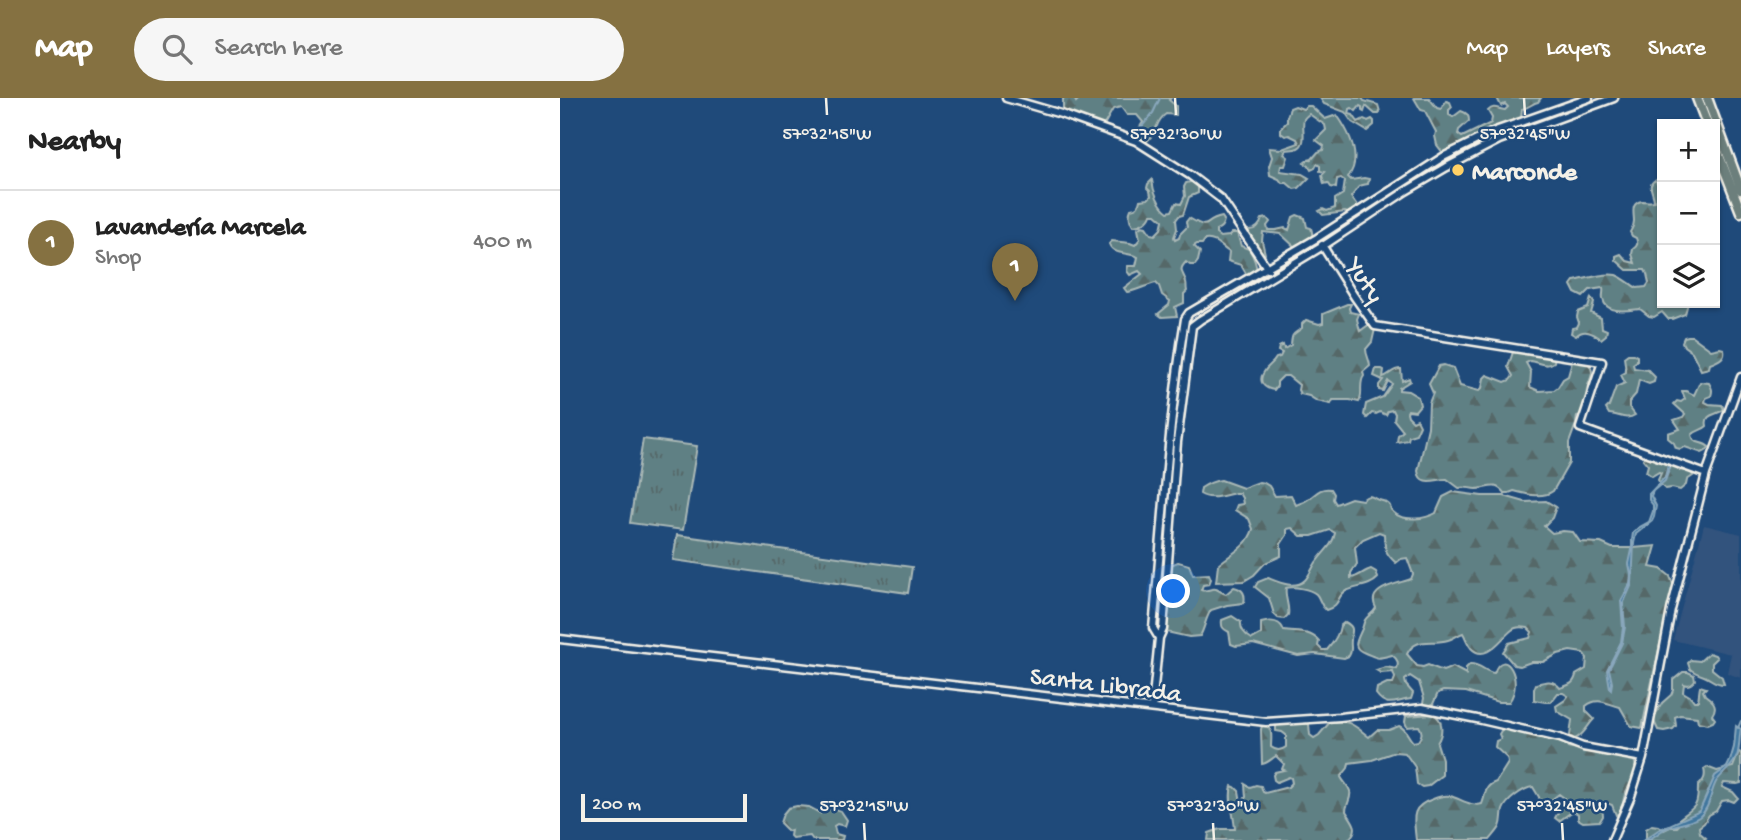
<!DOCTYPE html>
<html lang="en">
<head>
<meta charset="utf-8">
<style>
	body { margin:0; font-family:"Gochi Hand",sans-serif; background:#f6f6f6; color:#222 }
	.controls { position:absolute; right:21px; top:21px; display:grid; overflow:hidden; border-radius:0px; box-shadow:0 2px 5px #0004 }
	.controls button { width:63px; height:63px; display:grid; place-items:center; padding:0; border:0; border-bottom:2px solid #e0e0e0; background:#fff; color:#222; font:35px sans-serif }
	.scale { position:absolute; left:21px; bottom:18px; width:166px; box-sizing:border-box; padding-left:7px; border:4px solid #f4f1e8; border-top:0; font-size:19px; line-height:24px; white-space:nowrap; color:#f4f1e8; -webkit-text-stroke:5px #1f4a7a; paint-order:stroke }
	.you { position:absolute; left:614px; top:494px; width:24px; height:24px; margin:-18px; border:5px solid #fff; border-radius:50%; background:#1a73e8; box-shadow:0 0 0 10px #1a73e833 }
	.badge { display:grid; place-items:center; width:46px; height:46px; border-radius:50%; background:#857141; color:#fff; font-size:23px; font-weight:700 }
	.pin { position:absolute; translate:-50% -58px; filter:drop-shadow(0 2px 4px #0008) }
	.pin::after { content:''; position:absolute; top:37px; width:24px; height:21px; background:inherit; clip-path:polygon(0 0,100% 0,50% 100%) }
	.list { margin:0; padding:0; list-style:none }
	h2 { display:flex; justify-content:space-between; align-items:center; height:91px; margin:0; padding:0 28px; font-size:30px }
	h2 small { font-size:23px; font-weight:400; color:#767676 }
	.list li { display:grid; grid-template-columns:46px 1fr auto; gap:21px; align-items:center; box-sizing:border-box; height:105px; padding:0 28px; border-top:2px solid #e0e0e0 }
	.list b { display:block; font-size:26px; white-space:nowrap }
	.list p { margin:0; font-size:23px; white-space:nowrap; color:#767676 }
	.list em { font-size:23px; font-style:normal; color:#767676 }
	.icon { flex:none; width:38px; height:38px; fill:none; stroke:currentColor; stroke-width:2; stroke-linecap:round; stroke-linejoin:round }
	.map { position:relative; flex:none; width:1181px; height:742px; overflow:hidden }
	header { display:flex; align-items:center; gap:42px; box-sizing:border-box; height:98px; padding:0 35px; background:#857141; color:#fff }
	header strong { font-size:33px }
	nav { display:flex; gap:38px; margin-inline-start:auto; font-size:24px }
	.search { width:490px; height:63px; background:#f6f6f6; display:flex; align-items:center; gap:18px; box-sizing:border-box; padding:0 24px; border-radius:38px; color:#767676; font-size:26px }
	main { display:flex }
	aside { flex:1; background:#fff }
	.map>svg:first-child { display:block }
	.built { fill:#33537d }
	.grass { fill:url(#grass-tufts); stroke:#aab8b6; stroke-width:2 }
	.forest { fill:url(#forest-firs); stroke:#aab8b6; stroke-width:2 }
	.water { fill:#41769e; stroke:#89a7bc; stroke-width:2 }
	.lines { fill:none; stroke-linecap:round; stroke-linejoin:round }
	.stream { stroke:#89a7bc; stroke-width:2 }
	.secondary-casing { stroke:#f4f1e8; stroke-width:11 }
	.highway-casing { stroke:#f4f1e8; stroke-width:13 }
	.secondary { stroke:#1f4a7a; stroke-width:6 }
	.highway { stroke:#6c7f7c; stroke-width:8 }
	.ticks { fill:none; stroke:#f4f1e8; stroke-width:2.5 }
	.poi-dot { fill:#ffd166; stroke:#1f4a7a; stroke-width:2.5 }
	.labels { text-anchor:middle; stroke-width:5; stroke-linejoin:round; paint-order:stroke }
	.poi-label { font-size:26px; font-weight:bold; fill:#f4f1e8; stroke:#1f4a7a; text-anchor:start }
	.street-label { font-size:26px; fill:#f4f1e8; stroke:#1f4a7a }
	.ticks-label { font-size:18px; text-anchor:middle; fill:#f4f1e8; stroke:#1f4a7a; stroke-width:5; stroke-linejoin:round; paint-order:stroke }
</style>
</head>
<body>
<header>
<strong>Map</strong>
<div class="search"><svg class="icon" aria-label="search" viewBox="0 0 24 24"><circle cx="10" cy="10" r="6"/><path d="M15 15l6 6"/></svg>Search here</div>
<nav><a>Map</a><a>Layers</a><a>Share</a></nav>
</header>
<main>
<aside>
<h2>Nearby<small></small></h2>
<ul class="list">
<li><span class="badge">1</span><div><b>Lavandería Marcela</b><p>Shop</p></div><em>400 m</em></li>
</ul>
</aside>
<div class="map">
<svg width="1181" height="742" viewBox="0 0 1181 742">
	<defs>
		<pattern id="grass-tufts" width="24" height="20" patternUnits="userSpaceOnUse" patternTransform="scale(1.75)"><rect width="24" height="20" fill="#5f8084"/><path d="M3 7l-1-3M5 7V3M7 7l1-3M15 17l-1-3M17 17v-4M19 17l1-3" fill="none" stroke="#556768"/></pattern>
		<pattern id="forest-firs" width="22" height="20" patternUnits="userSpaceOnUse" patternTransform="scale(1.75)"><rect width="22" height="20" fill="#5f8084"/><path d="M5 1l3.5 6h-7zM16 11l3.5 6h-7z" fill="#556768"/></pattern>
	</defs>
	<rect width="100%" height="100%" fill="#1f4a7a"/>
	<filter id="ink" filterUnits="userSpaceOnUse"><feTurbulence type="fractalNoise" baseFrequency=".0143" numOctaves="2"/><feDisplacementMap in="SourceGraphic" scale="14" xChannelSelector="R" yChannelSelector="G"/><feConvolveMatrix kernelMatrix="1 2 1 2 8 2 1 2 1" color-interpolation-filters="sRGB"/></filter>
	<g filter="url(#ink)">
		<path class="built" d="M1144 427 1181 436V580L1167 575 1171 556 1113 542Z"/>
		<path class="grass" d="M83 341 137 348 123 432 70 425Z
			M117 437 352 469 348 495 113 462Z"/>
		<path class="forest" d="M503 0H514L516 4 520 0H611L609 2 616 8V17L606 16C594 24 599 34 586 44L577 41 578 32 583 24 577 17H567L561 9 553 11 544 27H538L530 22 510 21 503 14Z
			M760 0H802L804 3 818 7 820 14 819 16H815L806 8 804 14 802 13V9L800 8 796 13 792 10 790 11 789 16 793 17 798 24 804 21 808 23 812 21 814 23V27L807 33 792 24 785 14 764 6Z
			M854 0H869L877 10 881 11 886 3 890 4 892 9 889 12V17L893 19 901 13C907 15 909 17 909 23L899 32 898 36 902 39 931 25 932 20 928 13C934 7 937 11 945 12L948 9 945 6 941 8 937 0H981L978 4C972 5 969 10 962 11L961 21 929 35 920 37 897 54H902L904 58 889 65 885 63 883 55 877 47 875 38 876 34 865 13 861 12Z
			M735 8 743 11 747 8H751L765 21 777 17C789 34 803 60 788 79L791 82 804 80 809 81 808 86C795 88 799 90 791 99L797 107V111L790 116 785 114 763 117 759 113 763 111 767 113 775 110V101L783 96 785 83 781 80 777 81 776 90 771 89 768 85 764 86 762 77 765 74 760 73V68L757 66 755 70 751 72 749 68 744 65 748 62 752 61 758 54 763 52 764 48 756 42 766 32 765 27 749 16C747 18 745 19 744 21 741 28 748 45 738 50 734 52 730 51 726 52L724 56 728 59 725 68H721L720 73 742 76 749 80 739 90 734 91 727 85H722L719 81 710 77 709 68 712 59 709 50 722 51 739 45 737 41 729 37 725 38 721 35V30L727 24V19L730 10Z
			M592 82C593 93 599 108 608 114L612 113 616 105 621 106 625 98 624 89 626 85 634 83 638 86V95L629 99 623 117 619 118 616 122 617 131 614 139 615 142 619 140 620 136 627 129 626 124 629 120C653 134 641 123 662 119L664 122C663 128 661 130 656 132V136L660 139 669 138 672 135H677L681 148 689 151C694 159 697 167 697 176L688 179 681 167 668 163 669 154C661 149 655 140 645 142L642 146H637L634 148 640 154 638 163 635 167H630L626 164C617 173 624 175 626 184 627 187 626 190 627 193L624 196V205L615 209 617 218 602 219 598 216 609 207 610 203 602 197 599 188 596 185C587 187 573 194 567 194L564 190 582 176 579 173 570 177 567 173 568 168H576L578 159C567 154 553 157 549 146L552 143 570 145 575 147 580 141 578 131 582 128 586 129 591 136 595 137 601 131 603 122 596 116H591C589 123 581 128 573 128 570 123 568 117 571 111 577 110 579 108 580 102L588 101 591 98 590 93 587 90 588 86Z
			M1095 82 1102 90V205H1128L1125 216 1112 221H1108L1102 214 1094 219 1089 218 1080 211C1069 212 1046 217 1043 201 1042 197 1044 194 1043 190L1030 192 1023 199 1015 195 1011 187 1014 183C1025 181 1045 174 1056 177 1062 179 1070 186 1077 190L1086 189 1089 185 1087 176 1085 172H1067L1056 162V158L1061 156 1067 163 1075 165 1072 156 1073 151C1078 148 1078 145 1076 140L1072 138 1070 134C1073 129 1074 128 1074 123 1074 115 1070 105 1082 103 1086 103 1090 104 1094 103 1094 94 1086 88 1095 82Z
			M737 117 745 120 747 129 751 130C754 138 751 145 748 152L739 153 721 136 703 134 702 143 705 156 702 160 693 149 691 140 688 136 689 132C695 132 700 128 702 121L707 120 710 124 707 128 708 132H716L725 130 729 132 733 119Z
			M1031 200 1034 205 1031 215 1041 220 1042 230 1047 232 1046 237 1041 241C1033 235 1024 230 1016 238L1011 235 1012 230 1017 229 1019 225 1017 219 1018 214 1028 210Z
			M787 206H791L789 210 790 214 799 216 797 221 800 233 807 228H811L815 231 812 244 806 251C806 258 810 262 810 268L803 274 804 278C798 286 804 296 799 304L790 302H773L771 306 757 303 749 298 740 296 738 292 739 287 728 278H723L717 284V288L714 292C705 291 697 284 704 274 707 268 713 266 716 260L720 259 722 255 718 253 719 249 723 247 724 251 731 247C732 234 733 237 742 230V226L746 222 759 226 763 225V216Z
			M1128 238H1132L1151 252 1160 250 1164 251C1166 260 1158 263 1150 266L1149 270 1141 272 1132 254 1124 248 1122 244 1124 239Z
			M953 254H972L995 258 994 264C986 270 979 264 970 263L966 265 971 274 970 289 979 293 994 292 998 289 1003 281 1008 278 1012 264 1017 262H1026C1037 276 1030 278 1027 291 1026 299 1026 308 1024 316L1017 318 1016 326 1009 345V365L993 393C982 401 966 396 954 393L949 395H944C935 383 928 391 916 391 910 391 906 388 899 390L887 381C876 381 860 389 858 373L868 329 869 305 873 295 869 286 879 268 884 267 893 270 900 288 919 293 922 290 924 280 927 277 945 284 950 282 953 278 948 269Z
			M1068 256H1073L1077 258V263L1073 266 1074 270 1088 272 1095 279 1094 284 1089 286 1079 282 1076 296 1069 304V309L1075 317C1066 323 1058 316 1049 316L1046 311 1049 308 1056 289 1065 285 1061 277 1066 274 1064 259Z
			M816 271H822L824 272 823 279C830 277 832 271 841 271L842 283 849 280 850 283 839 290V292L848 293 858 299 860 307 855 313 848 312 847 314 848 318 853 323 857 321 860 327 856 336 849 338 848 342 837 344 838 337 843 333 834 322 835 316 833 312 828 313 826 317 820 314 816 316 812 315 807 320 804 317 806 306 823 299 832 286 828 283 823 293 819 292V287L823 282 814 278Z
			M1140 284 1149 285C1152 290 1153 292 1151 298L1146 300 1145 304 1149 306 1162 307 1164 311C1158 318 1144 314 1147 328 1142 333 1136 332 1132 337 1134 347 1143 343 1149 349L1146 353 1142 355 1125 349 1120 351 1116 350 1114 345 1108 340V335L1120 331 1114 322 1123 319 1125 316 1114 306 1117 303 1121 304 1125 301 1122 293H1126L1134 297Z
			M1085 357 1094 360H1099C1106 367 1113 362 1119 372L1131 374 1133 378 1127 382 1126 387 1120 392 1112 390 1105 391 1101 387 1098 382 1101 375 1099 374 1092 378 1086 374 1088 367 1083 361Z
			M661 382 683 390 699 384 704 385 709 388 715 398 731 397 736 407C740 405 743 405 747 402 755 397 759 389 771 391L774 396 773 401 776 406 791 400 802 402C808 397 809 397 816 401 820 403 823 402 827 405 834 410 827 408 833 414 843 424 866 421 876 415L883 399 893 394 922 398H944L965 404 986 403 996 409 992 420 984 428 992 435 1003 433 1013 434 1020 444 1041 445 1052 450H1073L1096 448 1090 469 1101 471 1110 478 1114 489 1103 532 1082 630 1071 628 1060 609C1047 606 1038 598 1026 608V613L1034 621C1027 628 1024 637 1015 641L1010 638 1012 622 997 613 996 608 1005 602 1008 598 1003 595H998L991 604H985L974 602V591L976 586C986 583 993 581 1000 590 1009 587 1014 586 1016 577L1026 571 1027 560 1023 555 1010 553 998 556 983 564H971L960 568 954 567 943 554 949 545 970 540 972 534 968 530C963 529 956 528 952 532 941 540 926 566 911 550 907 545 906 540 903 535 897 537 893 541 888 542 872 547 856 538 847 556L857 568 863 569 868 567 883 573 893 569 906 576V570L910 566C921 566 925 574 934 575 944 547 965 582 949 604H938L906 594 883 593 878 595 873 606 868 608 863 605 864 600 859 584 850 578 845 582 846 587 853 595 851 601C835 603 827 611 816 596L817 590 827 585H833L835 580 833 574 821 575 816 572 826 569 837 571C839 564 837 561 832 557 816 561 820 561 805 555 792 550 796 544 801 533 803 530 803 526 805 522 808 517 813 516 816 510 805 490 838 486 851 481L853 476 847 460 841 461 836 465C824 454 825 451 824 436L819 434 803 441 795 449 797 466 791 475V480C798 479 804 473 811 471L816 474 818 480C810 489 797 488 786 493 776 498 782 507 766 512 759 506 761 501 756 496 750 491 734 488 726 490 724 499 730 508 728 517L724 521 718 520 714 516 709 500 695 489 698 484 708 480C718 484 735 492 745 482 750 477 753 468 757 463 764 453 773 447 775 435L770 432 752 438H741L732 430 727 431V437L721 446V458L705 465 694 477 684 483 656 484 658 467C671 455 687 450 693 431L689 421 675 412 677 407 683 406 682 400 679 395C666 395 653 404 640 396L641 390C647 386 653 383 661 382Z
			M618 464 629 467 633 477 649 476 651 481 649 486 643 487 641 492C647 494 650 490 656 491 659 492 662 495 666 496L674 489C683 491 686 496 684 505L667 507 651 512C645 521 645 530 640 538L629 539 606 534 603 526 610 493 609 470 613 466Z
			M672 518 681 524C680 532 685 537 692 541L701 536V525C711 522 721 523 724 533 737 535 749 532 759 543L758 548 762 552H767C773 545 779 537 780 528L785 524C796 530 791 533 791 542 790 550 793 551 789 558L784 560 755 556 738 558 693 546 676 548 671 546 669 534C663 531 661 529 662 522Z
			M1149 555 1155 557 1157 560 1152 565V571L1162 579 1164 586C1154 586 1152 581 1144 578 1138 576 1135 575 1130 571L1128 565 1131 562 1140 563Z
			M1123 574H1128L1134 577 1135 582C1132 586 1128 588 1124 586L1123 594 1131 599 1134 603H1138L1140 588 1146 590 1143 593 1145 597C1152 602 1159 607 1152 617L1155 621 1153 624 1148 626 1138 624 1137 619 1120 617 1115 619 1116 628 1113 631 1104 633 1098 632 1093 621 1102 605 1111 597 1113 592V582Z
			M873 616C884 621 883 636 877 645L882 661V677L868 688 862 689 857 686 855 669 845 655 835 654 812 662 789 665 788 670 781 679C784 685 788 687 790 693 792 700 786 706 786 713 793 725 801 730 788 742H648L649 735 660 731H675C674 717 668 700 672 688L675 689 679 693 681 704 686 699 685 686 690 689 696 687 701 688 703 694 705 695 728 689 732 685 731 680 729 679 717 684 714 682 713 677 715 674 724 672 722 671 724 666 716 658C711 661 708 665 702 666L701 631 703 626C714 630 711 639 711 649 717 653 720 653 726 649V637L722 634 716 633V627L721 624 749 626 750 637 754 640 759 637 770 624C792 622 793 627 809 639L817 632H829L839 628C847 631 847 638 853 644L858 643C862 637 863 634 859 628L847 629 845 624 846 618Z
			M942 631H953L1002 640 1008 649 1074 662C1079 675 1070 684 1065 696 1063 702 1063 708 1061 714L1056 717 1052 707 1047 705 1042 708 1043 718 1040 723 1023 724 1018 721V716L1013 713 999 723 995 720 1003 705 1004 700 999 696 986 706 980 704 979 699 973 689C963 690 946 703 943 712 941 718 943 723 940 729 938 733 933 738 930 742H856C854 721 849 709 873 701 878 699 884 697 890 698 901 701 911 709 922 706 926 696 924 688 936 684L948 665 947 660 935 649 936 643 941 641 939 636Z
			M1179 654 1181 655V685L1177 686 1164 685 1162 689 1173 694 1178 700 1174 704 1169 702 1162 703 1156 713 1149 717 1144 725 1139 729 1140 735 1146 740 1143 742H1086V731L1092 727 1098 728 1104 732 1110 729H1117L1120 726V720C1136 708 1138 709 1138 688 1144 682 1146 679 1144 671L1147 669 1157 673 1173 669Z
			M237 708 249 709 260 715V711H275L281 713 287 722 285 728 277 726 274 728 276 736 283 738 282 742H253L250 738 232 740 230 738 231 732 228 733 220 725 223 716 228 710Z"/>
		<path class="water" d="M1108 367H1111L1105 383 1093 393 1091 398 1096 408 1094 419 1092 423 1076 436 1074 445 1072 486 1063 506 1065 529 1062 545 1049 571 1052 585 1051 591 1050 590 1047 572 1061 544 1063 530 1061 503 1070 486 1071 476 1069 466 1072 452V442L1073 435 1078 430 1089 424 1093 413V407L1089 402V396L1105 379Z
			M1176 628 1181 631C1179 639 1180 650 1177 658 1173 669 1162 675 1156 684 1150 695 1150 711 1139 719 1128 726 1115 726 1103 732 1096 736 1092 742 1084 742L1098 732 1136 715 1140 712 1155 678 1167 669 1170 663 1174 649Z"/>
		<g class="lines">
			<path class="stream" d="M575 37 593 15 600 0
				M1178 630 1181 623"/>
			<g class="secondary-casing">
				<path id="secondary" d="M446 0 501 16 576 43 631 78 661 101 708 171
					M762 147 794 198 815 228 1042 264 1020 330 1146 376
					M599 540 593 530C603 427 608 324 625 221L629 215 757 140 883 59 935 33 1029 0
					M0 541 706 624 780 619 862 610 917 621 1000 640 1023 649 1083 660
					M592 609 599 540 603 531 617 344 632 228 640 222 763 148 846 93 887 69 939 42 1054 0
					M1052 742 1071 698 1083 660 1111 512 1146 376 1181 279"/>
			</g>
			<g class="highway-casing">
				<path id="highway" d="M1137 0 1147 26
					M1147 0 1181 92
					M1155 47 1181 114"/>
			</g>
			<use href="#secondary" class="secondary"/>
			<use href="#highway" class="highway"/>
		</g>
	</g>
	<path class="ticks" d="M266 0 267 17M615 0 616 17M964 0 965 17M304 725 305 742M653 725 654 742M1002 725 1003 742"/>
	<circle class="poi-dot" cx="898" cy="72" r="7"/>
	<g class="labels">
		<g class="poi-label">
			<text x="912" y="81">Marconde</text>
		</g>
		<g class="street-label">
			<text transform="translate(807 181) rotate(57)" y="9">Yuty</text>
			<text transform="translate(546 585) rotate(7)" y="9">Santa Librada</text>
		</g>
	</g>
	<g class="ticks-label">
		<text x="267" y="41">57°32'15"W</text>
		<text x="616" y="41">57°32'30"W</text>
		<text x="965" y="41">57°32'45"W</text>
		<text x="304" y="713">57°32'15"W</text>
		<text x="653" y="713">57°32'30"W</text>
		<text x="1002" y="713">57°32'45"W</text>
	</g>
</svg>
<div class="controls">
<button>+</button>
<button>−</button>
<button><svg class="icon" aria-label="layers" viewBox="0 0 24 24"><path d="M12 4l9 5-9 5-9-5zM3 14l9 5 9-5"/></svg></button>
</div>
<div class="scale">200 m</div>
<div class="you"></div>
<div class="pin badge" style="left:455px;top:203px">1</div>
</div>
</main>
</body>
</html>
